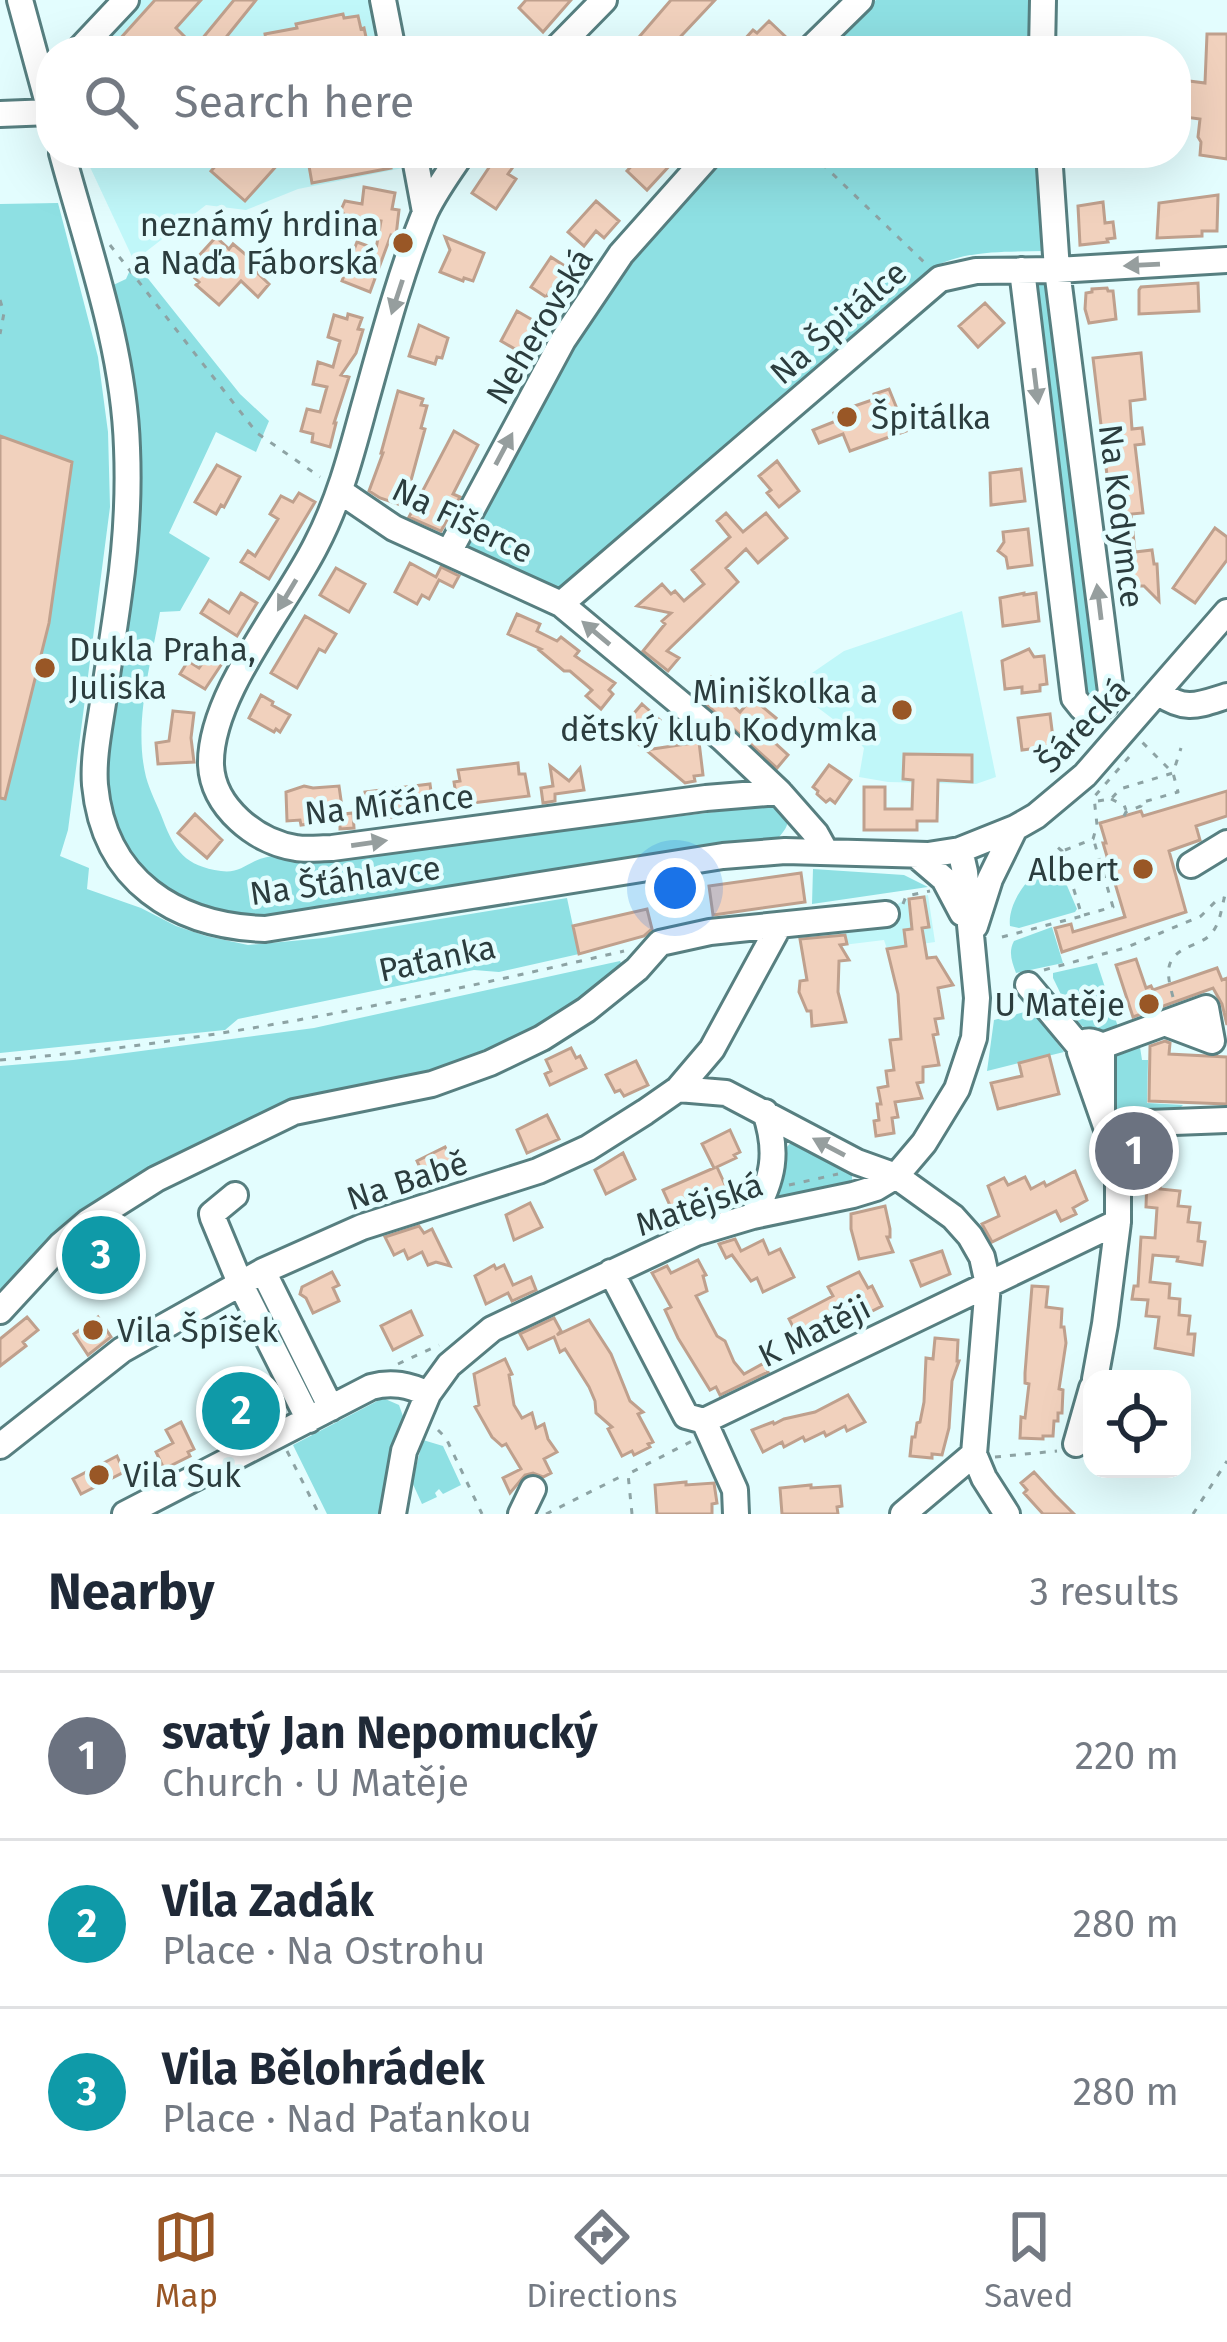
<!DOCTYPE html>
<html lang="en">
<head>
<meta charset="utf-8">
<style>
	body { margin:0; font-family:"Fira Sans",sans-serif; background:#f2f2f3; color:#1f2937 }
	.controls { position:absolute; right:36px; bottom:36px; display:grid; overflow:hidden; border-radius:24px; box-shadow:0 12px 48px #0002 }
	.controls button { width:108px; height:108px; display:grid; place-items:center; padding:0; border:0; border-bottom:3px solid #e0e1e3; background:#fff; color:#1f2937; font:60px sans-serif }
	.you { position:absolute; left:675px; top:888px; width:42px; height:42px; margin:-30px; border:9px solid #fff; border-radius:50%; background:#1a73e8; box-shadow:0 0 0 18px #1a73e833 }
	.badge { display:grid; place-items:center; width:78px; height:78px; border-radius:50%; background:#995726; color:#fff; font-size:39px; font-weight:700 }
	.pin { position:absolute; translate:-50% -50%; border:6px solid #fff; box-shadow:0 3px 12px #0006 }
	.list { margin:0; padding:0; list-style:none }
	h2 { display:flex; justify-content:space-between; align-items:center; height:156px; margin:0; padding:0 48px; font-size:51px }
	h2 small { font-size:39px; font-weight:400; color:#747a83 }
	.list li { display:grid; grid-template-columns:78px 1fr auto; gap:36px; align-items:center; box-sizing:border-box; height:168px; padding:0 48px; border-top:3px solid #e0e1e3 }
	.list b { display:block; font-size:45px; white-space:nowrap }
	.list p { margin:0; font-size:39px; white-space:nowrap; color:#747a83 }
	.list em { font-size:39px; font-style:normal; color:#747a83 }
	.icon { flex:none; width:66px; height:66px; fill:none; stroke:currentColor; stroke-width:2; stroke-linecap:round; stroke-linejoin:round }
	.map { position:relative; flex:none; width:1227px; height:1514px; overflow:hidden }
	.search { position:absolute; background:#fff; box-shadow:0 12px 48px #0002; left:36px; right:36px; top:36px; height:132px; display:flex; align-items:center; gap:30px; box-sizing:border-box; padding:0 42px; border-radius:48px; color:#747a83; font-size:45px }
	.sheet { height:660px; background:#fff }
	nav { display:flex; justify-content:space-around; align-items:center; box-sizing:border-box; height:168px; border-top:3px solid #e0e1e3; background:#fff; font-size:33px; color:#747a83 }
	nav a { display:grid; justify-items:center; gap:6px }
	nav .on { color:#995726 }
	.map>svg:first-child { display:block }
	.built { fill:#c0f7f9 }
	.green { fill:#8ee0e3 }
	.building { fill:#f1d1bd; stroke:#bfa08d; stroke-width:3 }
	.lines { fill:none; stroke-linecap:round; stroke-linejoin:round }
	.minor-casing { stroke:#577f80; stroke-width:30 }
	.path { stroke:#8da3a4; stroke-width:3; stroke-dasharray:6 9; stroke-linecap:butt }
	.minor { stroke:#fff; stroke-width:24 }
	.oneway { fill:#969e9e }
	.poi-dot { fill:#995726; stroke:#e3fdfe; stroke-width:4.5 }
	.labels { text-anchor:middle; stroke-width:9; stroke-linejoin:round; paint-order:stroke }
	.poi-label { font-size:33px; fill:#2c3d3e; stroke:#e3fdfe; text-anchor:end }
	.street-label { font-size:33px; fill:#2c3d3e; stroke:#e3fdfe }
</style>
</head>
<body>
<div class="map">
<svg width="1227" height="1514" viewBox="0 0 1227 1514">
	<rect width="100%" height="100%" fill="#e3fdfe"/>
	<path class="built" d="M141 0H372L382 51H96Z
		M86 153H400L403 168 298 189 246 210 206 205 134 261 90 167Z
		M962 611 996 777 976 784 888 782 859 777 864 748 846 729 796 691 812 673 844 651Z
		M928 895 935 942 887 949 884 940 802 950 799 928 873 919 906 899Z"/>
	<path class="green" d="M876 0H1034L1033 51H826Z
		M731 153H1037L1044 251C1004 252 962 249 927 271L558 591 465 550 572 349 639 254Z
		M58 203 98 357 108 432 110 507 68 830 60 856 89 868 87 889 141 908 176 926 206 936 248 945 324 938 567 898 579 954 499 972 474 970 238 1019 225 1030 0 1053V204Z
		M134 261 240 394 269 421 256 452 216 432 169 533 210 558 180 611 160 612C151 664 133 724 146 777 150 792 158 806 163 820 175 851 185 866 221 871 236 873 243 867 255 861 273 852 291 857 309 861L773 805 786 813C790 824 786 829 778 838L265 918C169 915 107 862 106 763L130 596 109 287 126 279Z
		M1037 280 1051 282 1103 692 1092 699 1086 698 1033 283Z
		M1056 860 1077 909 1075 912 1019 928 1010 926C1007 901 1033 869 1056 860Z
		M813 869 904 875 928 887 812 904Z
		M1052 927 1063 963 1016 973C1012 962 1008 952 1014 941Z
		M620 961 625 971 583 1002 486 1055 217 1138 0 1299V1066L73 1060 314 1028Z
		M1097 963 1119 1030C1078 1044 1068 1007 1053 978V973Z
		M1032 1010 1064 1052 987 1071 994 1020Z
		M1140 1047 1142 1060H1148L1147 1103 1183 1105 1171 1117 1116 1121 1108 1068 1120 1052Z
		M795 1140 852 1173V1184L785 1202 774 1193C778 1176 778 1149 795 1140Z
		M383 1398 399 1405 404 1419 395 1444 380 1514H327L293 1445Z
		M423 1440 443 1446 461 1485 443 1494 439 1489 435 1493 437 1497 422 1504 412 1482Z"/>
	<path class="building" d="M155 0H201L176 28 185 37 172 51H109Z
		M234 0H256L215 51H192Z
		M526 0H571L543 32 519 8Z
		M671 0H715L667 51H627Z
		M343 14 344 18 358 16 361 29 364 28 369 51H268L265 34 297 28 296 24Z
		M769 21 789 40 778 51H734L753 30 757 33Z
		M1207 34H1227V159L1200 155 1201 142 1198 137 1200 119 1177 116 1181 80 1205 83Z
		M227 153H288L245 201 211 171Z
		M377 153H388L391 168 312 183 309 166Z
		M643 153H659L671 164 647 190 627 171Z
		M499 158 513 167 508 174 516 179 496 209 472 193 492 163 495 165Z
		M364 187 395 193 392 209 399 210 396 236 391 235 370 292 342 281 357 242 376 249 381 221 358 217 350 223 341 210 345 201 362 204Z
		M1218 195 1217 231H1202V236L1157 238 1159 203Z
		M596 201 619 221 604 238 596 231 584 246 568 232Z
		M1103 202 1105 223 1113 222 1115 238 1107 239 1108 242 1080 245 1078 206Z
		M216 237 229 249 233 244 251 259 247 263 269 284 258 297 241 281 219 305 196 285 199 282 186 270Z
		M445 237 484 253 473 281 464 278 463 281 440 272 450 250Z
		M551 257 577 274 564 292 554 286 546 297 531 287Z
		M1198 283 1199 311 1139 314V290L1141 287Z
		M1107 288 1108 291H1113L1116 319 1089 323 1085 309 1086 293 1092 292V289Z
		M985 303 1004 323 978 347 959 326Z
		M517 311 543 326 527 356 501 341Z
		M348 314 362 318 358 329 363 330 356 353 341 375 349 377 334 423H336L330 447 312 442 313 434 301 431 307 409 320 412 325 394 327 387 313 384 318 362 333 367 340 341 328 337 334 315 347 319Z
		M419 325 448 338 442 358 437 357 435 364 409 356Z
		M1141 353 1145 399 1130 401 1132 429 1142 428 1144 444 1135 445 1143 513 1131 514 1135 552 1152 550 1154 564H1157L1159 601 1144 586H1139L1138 582 1124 583 1116 516 1112 517 1093 358Z
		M889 389 906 431 850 451 843 434 819 443 813 430 836 421 834 413 875 399 874 394Z
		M398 391 423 399 421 405 427 406 421 428 425 429 404 506 380 498 369 491 383 453H381Z
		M454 431 478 445 453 494 460 497 441 531 409 517Z
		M0 436 72 462 49 623 5 799 0 798Z
		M777 461 799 491 779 507 767 493 771 490 759 476Z
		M217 465 240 477 224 507 221 505 216 514 195 502Z
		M1021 469 1025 501 991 505 990 473Z
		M299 493 315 502 269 579 241 562 248 551 255 556 278 519 270 514 281 496 293 502Z
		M726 513 743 532 766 513 787 538 758 563 746 549 726 568 738 582 667 651 679 658 668 671 643 651 665 624 662 621 671 613 637 606 662 584 671 594 675 591 684 601 704 584 692 570 730 537 717 521Z
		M1215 528 1227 537V560L1195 603 1173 588Z
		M1028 529 1032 565 1008 568 1006 557 998 551 1004 542 1003 532Z
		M410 563 436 577 441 567 459 576 453 587 439 580 429 599 422 595 417 604 395 592Z
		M336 568 365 584 349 612 320 595Z
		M241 593 257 603 237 636 201 613 209 600 229 613Z
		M1024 593V595L1036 593 1039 621 1003 626 1000 598Z
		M517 614 540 624 537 631 557 641 561 637 579 651 575 656 615 683 609 690 613 694 601 709 586 696 592 690 570 671H564L539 650 541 649 508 634Z
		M305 616 336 634 325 652 319 649 297 688 271 673Z
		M1029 649 1034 657 1044 656 1047 684 1040 685V691L1022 693V687L1005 689 1002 661Z
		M212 650 225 659 205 689 180 674 188 661 199 668Z
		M711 677 725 689 720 694 740 712 752 698 776 718 763 732 788 755 777 768 695 694Z
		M261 695 273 702 272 705 290 715 280 732 276 729 274 732 249 718Z
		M642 704 660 720 651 730 654 732 642 747 623 731V726Z
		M173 711 194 713 191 738 194 762 158 764 156 743 169 741Z
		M1050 714 1054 746 1022 750 1018 718Z
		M699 742 703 775 694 776 695 781 685 783 646 750Z
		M904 754 972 755V782L938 780 937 821H917V830H864V787H885V809H912L913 780 903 779Z
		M518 763 519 774H525L529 796 464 804 462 795H456L454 782 460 781 458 770Z
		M829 765 851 780 835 803 830 799 826 802 817 794 818 791 813 787Z
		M550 766 569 781 580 768 584 790 555 794V801L543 803 541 788 553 786Z
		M430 784 433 807 413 810V814L379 819V814L368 815 365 792Z
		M304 786 313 788 339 786 343 814 353 813 354 828 340 829V820L301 825 300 820 287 821 286 792Z
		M1227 791V816L1196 826 1200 840 1169 851 1186 912 1062 952 1055 928 1071 924 1073 932 1125 917 1103 843H1106L1100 823 1141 811 1143 816Z
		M195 814 222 840 207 858 178 833Z
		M801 873 805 902 713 915 709 886Z
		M924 897 929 927 922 928 927 958 936 957 953 985 938 988 943 1018 935 1019 938 1034 933 1035 939 1065 923 1067V1082L917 1083 922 1098 895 1102 898 1117 892 1118 894 1133 876 1136 874 1121 879 1120 877 1104H881L878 1088 888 1086 886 1071 894 1070 890 1040 901 1039 898 994 887 949 906 946 904 930 912 929 909 899Z
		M647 909 652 929 644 936 579 954 573 926Z
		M845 935 847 944 840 945 849 960 839 961 838 992 846 1022 812 1026 811 1011H807L799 992 800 981 807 980 800 939Z
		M1136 959 1146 988 1151 986 1153 990 1217 968 1222 980 1227 978V1025L1222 1004 1213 988 1133 1017 1116 965Z
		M1165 1041 1170 1043 1169 1054 1227 1057V1104L1149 1101 1150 1046Z
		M571 1048 576 1058 580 1056 586 1068 550 1085 545 1074 551 1071 546 1060Z
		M1049 1055 1059 1094 998 1109 991 1083 1022 1076 1019 1063Z
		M636 1061 648 1085 624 1096 620 1090 615 1092 606 1075Z
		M547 1115 559 1139 527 1153 517 1130Z
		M730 1130 740 1152 734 1155 736 1158 717 1167 732 1200 701 1214 697 1205 682 1212 680 1209 673 1212 663 1190 714 1168 702 1144Z
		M445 1147 457 1171 428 1185 417 1161Z
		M623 1153 635 1179 606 1194 595 1170Z
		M1075 1171 1087 1200 1073 1208 1076 1214 1061 1221 1056 1211 992 1242 982 1224 999 1216 988 1186 1004 1178 1008 1185 1025 1177 1031 1189 1044 1182 1046 1186Z
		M1147 1176 1161 1178 1160 1189 1180 1191 1178 1206 1190 1207 1188 1222 1200 1223 1198 1241 1205 1242 1202 1265 1177 1261 1178 1257 1153 1255 1150 1282 1170 1284 1169 1298 1180 1299 1179 1315 1190 1316 1188 1334H1195L1193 1355 1155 1348 1159 1317 1146 1316 1148 1300 1132 1299 1134 1286H1138L1141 1237 1155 1238 1157 1208 1146 1207Z
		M530 1203 542 1227 514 1240 506 1215Z
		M885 1206 890 1229V1237H887L893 1252 859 1259 851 1229V1214Z
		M419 1226 424 1233 432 1229 450 1266 436 1262 428 1265 422 1252 408 1259 404 1250 394 1255 385 1237Z
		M103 1232 121 1260 114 1265 115 1268 96 1280 82 1257 92 1251 88 1244Z
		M735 1239 741 1251 763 1240 769 1254 780 1249 794 1277 763 1292 757 1278 751 1281 732 1255 726 1258 719 1244Z
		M942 1251 950 1274 921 1286 911 1261Z
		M698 1260 706 1275 703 1276 707 1291 696 1296 717 1336 725 1341 734 1362 744 1374 764 1363 768 1372 720 1395 716 1387 710 1390 678 1338 665 1310 671 1307 652 1273 667 1266 671 1273Z
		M494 1265 496 1269 504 1265 513 1285 531 1277 536 1290 512 1301 508 1293 486 1304 475 1276Z
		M332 1272 339 1285 333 1288 339 1301 313 1313 306 1298 300 1294 302 1287Z
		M859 1272 868 1288 872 1286 882 1306 803 1346 789 1319 833 1296 828 1287Z
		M1032 1286 1048 1287 1046 1307 1062 1309 1061 1327H1064L1066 1343 1059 1389 1063 1390 1062 1413H1058V1421H1054L1053 1436H1043V1439L1020 1438 1021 1417 1025 1418 1029 1384 1025 1383V1373Z
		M411 1311 422 1335 393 1350 381 1326Z
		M27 1317 38 1330 23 1342 26 1346 0 1366V1339Z
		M98 1317 111 1337 88 1355 74 1334Z
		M554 1318 561 1331 557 1335 589 1320 611 1354 630 1401 643 1412 638 1414 653 1442 648 1444 650 1447 634 1455 632 1451 622 1456 608 1429 612 1427 596 1413 595 1401 589 1387 565 1349 560 1352 554 1337 528 1349 520 1334Z
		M935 1338 958 1340 957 1361H959L952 1381 949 1428 942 1455 932 1454V1458L910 1456 912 1437H915L917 1423 920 1422 924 1402 926 1358 933 1359Z
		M505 1359 512 1374 509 1375 514 1405 522 1418 532 1413 536 1428 544 1424 548 1439 557 1452 544 1459 551 1473 543 1477 533 1473 525 1475 510 1493 503 1478 521 1469 506 1444 502 1446 492 1437 475 1407 479 1405 474 1374Z
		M252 1393 262 1413 238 1426 236 1423 229 1426 220 1410Z
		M848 1395 865 1422 847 1431 845 1426 826 1436 824 1432 805 1441 803 1437 784 1447 782 1442 763 1452 752 1430 773 1422 774 1424 784 1419 815 1412Z
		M181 1422 194 1449 188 1452 190 1456 164 1469 156 1452 173 1443 166 1430Z
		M117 1456 124 1472 81 1494 73 1479Z
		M1034 1472 1055 1495 1074 1514H1043L1024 1493 1027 1490 1021 1483Z
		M686 1482V1485L714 1483 717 1503 712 1504V1514H657L655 1485Z
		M811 1485V1488L840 1486 842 1506 837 1507 838 1514H782L780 1488Z"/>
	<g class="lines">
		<g class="minor-casing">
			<path id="minor" d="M20 0 51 114
				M383 0 393 51
				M78 51 126 0
				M554 51 604 0
				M808 51 860 0
				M1042 51 1043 0
				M0 114 51 112
				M62 153C88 249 124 348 127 448 129 497 126 545 119 594 114 631 108 667 103 703 99 730 93 758 95 785 104 881 176 926 265 929L723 856 785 851 928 855 960 850 1015 828 1036 816 1085 775 1227 612
				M414 153 425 212
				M462 153C449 173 433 194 424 215 399 277 382 343 364 407 351 455 339 501 316 545 285 607 209 696 211 765 213 807 256 842 296 848 307 850 320 848 332 848L706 798 779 792
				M1022 270 1074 698 1082 708 1095 711 1106 704 1111 692 1057 270 1049 153
				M341 492 394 528 561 604 723 739 779 792 816 834 826 852
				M449 552 563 340 621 254 711 153
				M561 604 940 279 976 271 1057 270 1227 260
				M1159 693C1186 712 1198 705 1227 696
				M916 855 944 879 962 913
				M1191 865 1227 843
				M975 926 990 879 1015 828
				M1028 985 1079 1046
				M1102 1046 1206 1008 1212 1041 1167 1024
				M678 1089 726 1093 857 1162 896 1176 953 1217 970 1236 982 1257 988 1284 974 1454 903 1514
				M1109 1135 1148 1123 1227 1120
				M235 1195 212 1214 213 1218 240 1283 309 1420
				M753 1216C773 1179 779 1153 765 1112
				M263 1271 331 1408
				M611 1272 686 1416 704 1421 1118 1222
				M0 1311 61 1245 88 1222 156 1179 294 1112 432 1084 490 1063 542 1038 586 1010 637 969 660 943 710 932 886 914
				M1095 1379 1105 1324 1118 1222V1182L1109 1135 1080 1052 1079 1046C1086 1039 1094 1041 1102 1046V1111
				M704 1421 735 1490 736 1514
				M1076 1444 1092 1388
				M0 1446 122 1350 263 1271 362 1227 538 1171 588 1148 645 1112 678 1089 712 1049 779 926
				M974 1454 984 1478 1007 1514
				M125 1514 371 1387C392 1381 409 1385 428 1394
				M393 1514 404 1451 428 1394 449 1365 492 1329 696 1233 753 1216 853 1195 876 1188 896 1176 924 1143 957 1089 974 1038 977 998 965 872 960 850
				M521 1514 533 1489"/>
		</g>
		<path class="path" d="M811 153 926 264
			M110 245 257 433 320 477
			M0 300 4 313 0 334
			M1111 799 1124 805 1126 810
			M1098 801 1111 799 1120 789 1173 773 1181 748
			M1124 816 1126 812 1141 806 1140 803 1178 792 1173 773 1142 742
			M1065 850 1093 839 1097 825 1094 797 1130 756
			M903 904 906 896 930 891
			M1084 915 1113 907 1094 841
			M1002 937 1082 916 1062 851 1054 844
			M1044 970 1125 948 1201 916 1216 901 1224 898
			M1173 997C1165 968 1165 956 1195 944 1201 941 1207 939 1211 934 1222 921 1221 905 1227 889
			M0 1060C212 1043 417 999 624 951
			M789 1185 838 1174
			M398 1364 439 1345
			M438 1430 446 1438 482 1514
			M287 1451 319 1514
			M995 1457 1057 1451
			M546 1514 626 1474
			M632 1514 628 1474 692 1441
			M1193 1514 1227 1461"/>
		<use href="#minor" class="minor"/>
	</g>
	<defs><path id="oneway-solid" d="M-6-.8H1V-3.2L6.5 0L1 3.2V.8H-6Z" transform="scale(3)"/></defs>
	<g class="oneway">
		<use href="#oneway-solid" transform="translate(1142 265) rotate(177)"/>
		<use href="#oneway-solid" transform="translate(397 297) rotate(108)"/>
		<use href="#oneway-solid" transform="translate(1036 386) rotate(83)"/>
		<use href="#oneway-solid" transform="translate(504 449) rotate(-62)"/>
		<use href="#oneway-solid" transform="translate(287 595) rotate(121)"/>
		<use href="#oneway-solid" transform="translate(1099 602) rotate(-97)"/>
		<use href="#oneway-solid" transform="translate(596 633) rotate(-140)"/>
		<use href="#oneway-solid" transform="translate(369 843) rotate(-8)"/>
		<use href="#oneway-solid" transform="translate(829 1147) rotate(-152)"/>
	</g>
	<g class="poi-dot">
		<circle cx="403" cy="243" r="12"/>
		<circle cx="847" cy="417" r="12"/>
		<circle cx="45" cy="668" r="12"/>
		<circle cx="902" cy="710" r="12"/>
		<circle cx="1143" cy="869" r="12"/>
		<circle cx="1149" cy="1004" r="12"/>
		<circle cx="93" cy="1330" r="12"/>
		<circle cx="99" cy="1475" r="12"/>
	</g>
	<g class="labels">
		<g class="poi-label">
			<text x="379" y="236">neznámý hrdina<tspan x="379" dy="38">a Naďa Fáborská</tspan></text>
			<text x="871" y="429" text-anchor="start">Špitálka</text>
			<text x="69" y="661" text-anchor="start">Dukla Praha,<tspan x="69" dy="38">Juliska</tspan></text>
			<text x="878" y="703">Miniškolka a<tspan x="878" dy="38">dětský klub Kodymka</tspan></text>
			<text x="1119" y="881">Albert</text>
			<text x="1125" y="1016">U Matěje</text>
			<text x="117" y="1342" text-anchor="start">Vila Špíšek</text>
			<text x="123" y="1487" text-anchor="start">Vila Suk</text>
		</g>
		<g class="street-label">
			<text transform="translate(838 322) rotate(-41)" y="12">Na Špitálce</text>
			<text transform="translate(539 326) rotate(-59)" y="12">Neherovská</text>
			<text transform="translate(1122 516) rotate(83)" y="12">Na Kodymce</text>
			<text transform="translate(463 520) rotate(26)" y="12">Na Fišerce</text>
			<text transform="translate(1083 725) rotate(-46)" y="12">Šárecká</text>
			<text transform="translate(389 804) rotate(-6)" y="12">Na Míčánce</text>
			<text transform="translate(345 880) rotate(-8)" y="12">Na Šťáhlavce</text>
			<text transform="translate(437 958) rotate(-12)" y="12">Paťanka</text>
			<text transform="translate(407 1180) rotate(-18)" y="12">Na Babě</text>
			<text transform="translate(699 1204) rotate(-19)" y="12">Matějská</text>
			<text transform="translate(814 1331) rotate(-26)" y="12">K Matěji</text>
		</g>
	</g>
</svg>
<div class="controls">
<button><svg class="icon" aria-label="locate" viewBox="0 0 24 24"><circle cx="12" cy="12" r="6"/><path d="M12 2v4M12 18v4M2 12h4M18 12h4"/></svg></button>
</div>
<div class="you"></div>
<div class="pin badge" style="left:1134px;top:1151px;background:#6b7280">1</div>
<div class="pin badge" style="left:241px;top:1411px;background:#0f9aa8">2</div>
<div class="pin badge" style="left:101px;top:1255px;background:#0f9aa8">3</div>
<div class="search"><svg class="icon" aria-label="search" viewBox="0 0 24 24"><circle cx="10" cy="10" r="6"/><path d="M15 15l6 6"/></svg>Search here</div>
</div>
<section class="sheet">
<h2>Nearby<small>3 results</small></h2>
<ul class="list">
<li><span class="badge" style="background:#6b7280">1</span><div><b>svatý Jan Nepomucký</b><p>Church · U Matěje</p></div><em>220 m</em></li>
<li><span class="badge" style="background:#0f9aa8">2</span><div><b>Vila Zadák</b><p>Place · Na Ostrohu</p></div><em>280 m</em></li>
<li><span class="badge" style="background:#0f9aa8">3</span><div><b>Vila Bělohrádek</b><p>Place · Nad Paťankou</p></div><em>280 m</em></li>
</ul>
</section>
<nav>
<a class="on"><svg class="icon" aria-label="map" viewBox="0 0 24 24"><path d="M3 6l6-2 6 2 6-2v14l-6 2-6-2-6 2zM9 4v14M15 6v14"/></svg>Map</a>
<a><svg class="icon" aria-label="directions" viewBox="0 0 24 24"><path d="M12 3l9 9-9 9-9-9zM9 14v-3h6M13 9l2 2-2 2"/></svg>Directions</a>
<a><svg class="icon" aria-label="saved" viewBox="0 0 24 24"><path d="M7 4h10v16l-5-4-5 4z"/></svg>Saved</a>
</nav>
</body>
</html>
